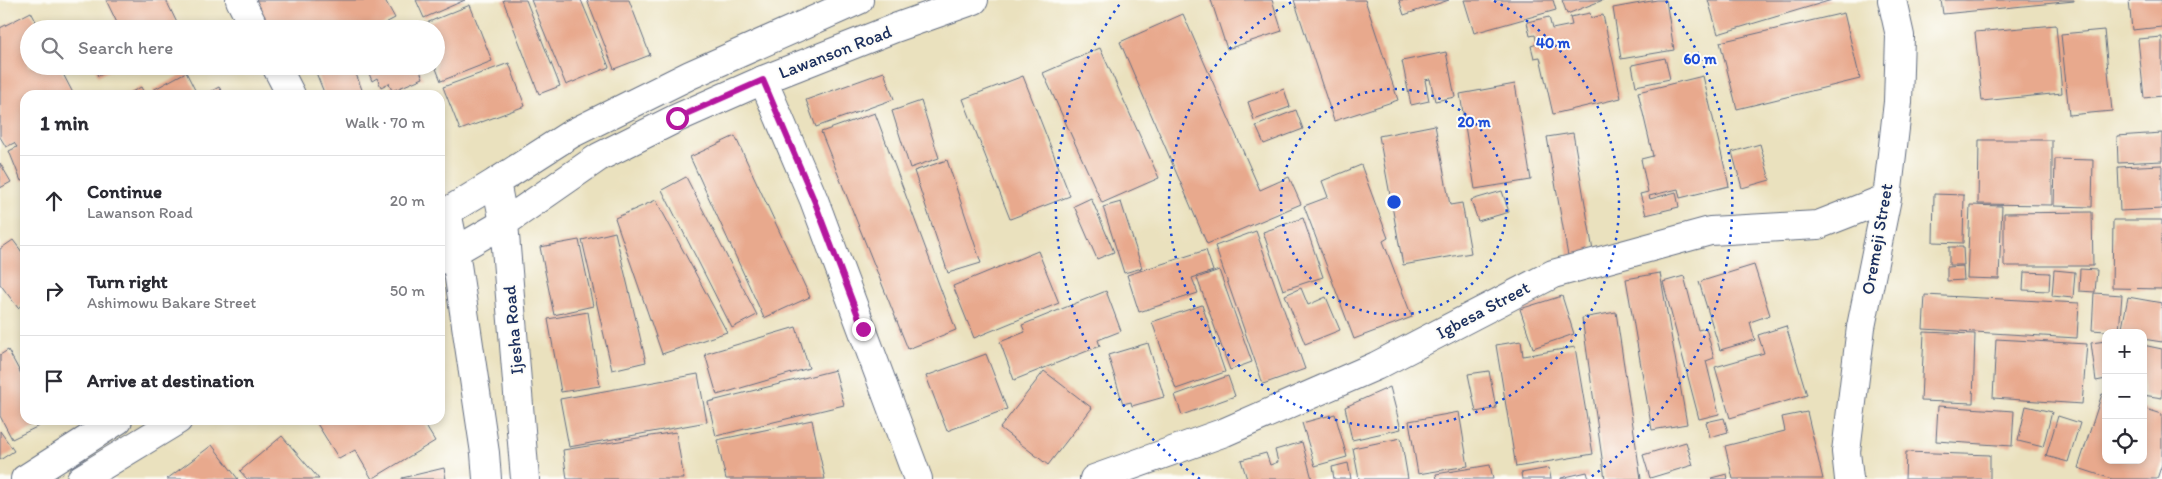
<!DOCTYPE html>
<html lang="en">
<head>
<meta charset="utf-8">
<style>
	body { margin:0; font-family:Itim,sans-serif; background:#f7f7f7; color:#2b2b33 }
	.controls { position:absolute; right:15px; bottom:15px; display:grid; overflow:hidden; border-radius:10px; box-shadow:0 2px 8px #0003 }
	.controls button { width:45px; height:45px; display:grid; place-items:center; padding:0; border:0; border-bottom:1px solid #e1e1e2; background:#fff; color:#2b2b33; font:25px sans-serif }
	.stop { position:absolute; width:15px; height:15px; margin:-11px; border:4px solid #b5179e; border-radius:50%; background:#fff }
	.stop.end { background:#b5179e; border-color:#fff; box-shadow:0 1px 5px #0008 }
	.list { margin:0; padding:0; list-style:none }
	h2 { display:flex; justify-content:space-between; align-items:center; height:65px; margin:0; padding:0 20px; font-size:21px }
	h2 small { font-size:16px; font-weight:400; color:#7c7c81 }
	.list li { display:grid; grid-template-columns:32px 1fr auto; gap:15px; align-items:center; box-sizing:border-box; height:90px; padding:0 20px; border-top:1px solid #e1e1e2 }
	.list b { display:block; font-size:19px; white-space:nowrap }
	.list p { margin:0; font-size:16px; white-space:nowrap; color:#7c7c81 }
	.list em { font-size:16px; font-style:normal; color:#7c7c81 }
	.icon { flex:none; width:28px; height:28px; fill:none; stroke:currentColor; stroke-width:2; stroke-linecap:round; stroke-linejoin:round }
	.map { position:relative; flex:none; width:2162px; height:479px; overflow:hidden }
	.search { position:absolute; background:#fff; box-shadow:0 2px 8px #0003; left:20px; top:20px; width:425px; height:55px; display:flex; align-items:center; gap:12px; box-sizing:border-box; padding:0 18px; border-radius:28px; color:#7c7c81; font-size:19px }
	.panel { position:absolute; background:#fff; box-shadow:0 2px 8px #0003; left:20px; top:90px; width:425px; height:335px; border-radius:15px }
	.map>svg:first-child { display:block }
	.building { fill:#e8a98d }
	.lines { fill:none; stroke-linecap:round; stroke-linejoin:round }
	.minor-casing { stroke:#636d80; stroke-width:30 }
	.tertiary-casing { stroke:#636d80; stroke-width:30 }
	.secondary-casing { stroke:#636d80; stroke-width:30 }
	.minor { stroke:#fff; stroke-width:28 }
	.tertiary { stroke:#fff; stroke-width:28 }
	.secondary { stroke:#fff; stroke-width:28 }
	.route { stroke:#b5179e; stroke-width:6 }
	.ring { fill:none; stroke:#1d4ed8; stroke-width:2.5; stroke-dasharray:2.5 5 }
	.labels { text-anchor:middle; stroke-width:4; stroke-linejoin:round; paint-order:stroke }
	.street-label { font-size:18px; fill:#1b2f5e; stroke:#fdfcf7 }
	.centre { fill:#1d4ed8; stroke:#fdfcf7; stroke-width:2.5 }
	.ring-label { font-size:15px; text-anchor:middle; font-weight:bold; fill:#1d4ed8; stroke:#fdfcf7; stroke-width:4; stroke-linejoin:round; paint-order:stroke }
</style>
</head>
<body>
<div class="map">
<svg width="2162" height="479" viewBox="0 0 2162 479">
	<rect width="100%" height="100%" fill="#fdfcf7"/>
	<filter id="ink" filterUnits="userSpaceOnUse"><feTurbulence type="fractalNoise" baseFrequency=".02" numOctaves="2"/><feDisplacementMap in="SourceGraphic" scale="10" xChannelSelector="R" yChannelSelector="G"/><feConvolveMatrix kernelMatrix="1 2 1 2 8 2 1 2 1" color-interpolation-filters="sRGB"/></filter>
	<filter id="wash" filterUnits="userSpaceOnUse"><feTurbulence type="fractalNoise" baseFrequency=".0096" numOctaves="4" result="noise"/><feDisplacementMap in="SourceGraphic" scale="20" xChannelSelector="R" yChannelSelector="G"/><feGaussianBlur stdDeviation="1.12" result="paint"/><feColorMatrix in="noise" values="0 0 0 0 0 0 0 0 0 0 0 0 0 0 0 0 0 1.4 0 .05"/><feComposite in="paint" operator="in"/></filter>
	<g filter="url(#wash)">
		<rect width="100%" height="100%" fill="#eae1be"/>
		<g id="blocks">
			<path class="building" d="M106 0H166L179 27 175 29H120Z
				M253 0H385L395 18 374 29H268Z
				M416 0H465L424 18Z
				M503 0H526L560 86 539 94Z
				M531 0H581L609 67 566 85Z
				M587 0H629L650 55 614 69Z
				M1211 0H1272L1282 31 1227 49Z
				M1294 0H1365L1398 100 1334 121Z
				M1399 0H1449L1404 15Z
				M1464 0H1553L1556 10 1474 33Z
				M1562 0H1603L1567 14Z
				M1657 0H1666L1674 50 1621 59 1613 8Z
				M1708 0H1832L1718 34Z
				M1941 0H2074V1L1943 14Z
				M2129 0H2162V27L2132 30Z
				M470 5 492 61 441 81 435 66H436V29H420L419 26Z
				M31 12 40 29H29V66H59L74 95H25V180L21 181 9 151 17 147 14 143 6 147 0 137V28Z
				M1590 13 1591 18 1603 15 1621 98 1553 114 1540 57 1534 58 1531 46 1537 44 1535 35 1530 36 1527 22 1549 17 1552 29 1572 25 1570 17Z
				M1844 13 1860 79 1737 109 1720 42Z
				M1183 14 1260 190 1289 177 1301 204 1207 244 1120 42Z
				M2056 25 2062 93 1982 101 1975 32Z
				M2104 30 2112 111 2069 115 2061 34Z
				M2162 37V96L2144 98 2138 39Z
				M1100 48 1159 178 1102 203 1043 73Z
				M1446 52 1455 97 1435 101 1430 79 1425 80 1429 101 1411 105 1402 61Z
				M1665 58 1670 79 1636 86 1632 65Z
				M509 63 525 106 460 130 443 87Z
				M94 66H119L98 76Z
				M325 66H353L364 95H325L315 70Z
				M366 66H418L423 78 392 91 389 83 381 87 377 78 372 81Z
				M186 72 195 90 185 95H155L153 90Z
				M884 72 894 99 816 127 806 100Z
				M1023 76 1070 196 1010 219 963 99Z
				M1703 76 1729 186 1680 198 1678 189 1649 196 1650 199 1676 192 1679 207 1646 215 1640 194 1648 192 1641 159 1653 156 1638 92Z
				M1515 84 1531 180 1475 189 1460 94Z
				M141 87 145 95H126Z
				M219 87 224 95H204Z
				M1284 89 1290 107 1254 120 1248 102Z
				M921 101 939 158 910 168 892 111Z
				M1296 110 1303 129 1264 144 1256 126Z
				M875 113 956 330 908 349 821 132Z
				M1435 125 1450 205 1462 203 1471 253 1403 265 1379 136Z
				M1573 133 1593 251 1568 256 1547 137Z
				M2162 133V161L2118 163 2117 136Z
				M735 136 810 297 764 318 690 157Z
				M1979 140H2052V205L1978 204Z
				M1760 144 1770 180 1742 188 1732 152Z
				M2055 159 2093 160 2092 207 2054 206Z
				M947 160 981 263 948 273 914 171Z
				M0 163 11 182 0 188Z
				M1361 165 1388 238 1383 241 1412 317 1354 339 1304 206 1328 197 1322 181Z
				M2162 165V209L2120 211 2118 167Z
				M686 177 757 315 732 328 662 190Z
				M1502 191 1509 212 1478 221 1471 200Z
				M1934 194 1964 195 1963 243 1933 242Z
				M1091 198 1114 252 1097 259 1074 206Z
				M656 200 727 332 662 354 615 218Z
				M1121 202 1142 268 1124 273 1103 207Z
				M1970 205 2002 206 1999 279 1967 278Z
				M2092 212 2093 266H2004V213Z
				M1303 218 1323 277 1283 290 1263 232Z
				M2113 220H2162V289L2112 288Z
				M1256 231 1305 369 1263 384 1215 246Z
				M615 232 646 362 612 370 582 240Z
				M13 240 25 256V302L18 308 0 284V249Z
				M579 240 593 306 554 315 540 247Z
				M1949 247H1963L1964 265H1949Z
				M1206 250 1213 271 1192 278 1198 293 1139 312 1127 275Z
				M1038 251 1059 303 974 338 953 286Z
				M1754 265 1770 315 1750 322 1755 340 1720 350 1699 282Z
				M1963 266 1964 280 1947 281V267Z
				M2080 269 2097 270 2095 292 2079 291Z
				M1219 270 1252 362 1230 370 1197 278Z
				M2054 270 2075 272 2073 298 2052 296Z
				M2024 272 2050 273 2049 291 2023 290Z
				M1660 273 1687 424 1652 430 1626 279Z
				M1684 276 1698 330 1706 328 1714 358 1706 361 1719 414 1699 419 1663 282Z
				M1301 288 1308 305 1326 297 1340 330 1305 344 1285 295Z
				M1106 291 1121 331 1098 340 1100 346 1014 380 1000 342 1025 332 1022 325Z
				M2094 293 2122 295 2119 332 2092 330Z
				M1925 295 2079 303 2077 338 1923 329Z
				M1562 296 1574 334 1533 348 1520 309Z
				M2128 297 2162 303V342L2143 339V333H2121Z
				M1202 305 1225 372 1176 389 1152 322Z
				M588 312 600 386 561 392 548 319Z
				M1616 312 1641 479H1605L1582 318Z
				M1786 326 1807 395 1730 418 1715 367 1764 353 1758 335Z
				M796 327 809 368 717 395 705 354Z
				M1924 332 1975 334 1973 403 1921 401Z
				M1996 339 2087 344 2082 404 1993 398Z
				M1521 341 1523 356 1575 347 1593 454 1516 467 1496 345Z
				M2106 341V379L2096 381 2091 343Z
				M1148 343 1164 397 1132 406 1131 402 1123 404 1108 355Z
				M2143 345 2162 349V398L2143 395Z
				M8 350 25 381V420H46L47 422 12 439 0 416V355Z
				M986 354 1007 409 947 431 926 376Z
				M835 370 844 405 716 436 708 402Z
				M1044 371 1092 408 1048 465 1000 428Z
				M1489 371 1496 408 1476 412 1468 374Z
				M698 374 707 422 569 447 560 399Z
				M1228 376 1235 396 1182 415 1175 395Z
				M1390 387 1401 429 1352 440 1345 407Z
				M2102 394 2106 395V460H2143V408L2162 414V464L2157 479H2112L2078 468Z
				M1938 406 2014 411 2012 446 1936 441Z
				M2026 406 2052 412 2043 447 2018 441Z
				M1459 412 1468 466 1418 474 1409 421Z
				M1807 412 1823 479H1733L1725 446 1785 431 1782 417Z
				M1335 414 1347 457 1315 466 1302 423Z
				M2058 416 2080 423 2068 462 2046 456Z
				M1724 418 1728 432 1710 437 1706 422Z
				M319 420H422L435 441 372 479 355 450 339 459 316 422Z
				M812 420 825 479H726L717 440Z
				M0 431 14 451 0 460Z
				M676 432 684 479H567L563 450Z
				M282 436 319 479H247L240 471Z
				M1401 438 1408 479H1359L1353 448Z
				M1302 442 1312 479H1247L1241 460 1266 453 1270 465 1278 462 1275 450Z
				M1686 442 1693 465 1650 478 1643 455Z
				M212 445 238 479H167Z
				M1906 452 1990 455V479H1905Z
				M1348 463 1351 479H1334L1332 467Z
				M1490 465 1493 479H1437L1436 474Z
				M444 468 446 479H402V478Z
				M1549 468 1551 479H1522L1521 473Z
				M1587 472 1589 479H1561V478Z
				M1727 474 1728 479H1712L1711 478Z"/>
		</g>
	</g>
	<g filter="url(#ink)">
		<use href="#blocks" fill-opacity="0" stroke="#636d80" stroke-width="1"/>
		<g class="lines">
			<g class="minor-casing">
				<path id="minor" d="M240 0 255 29
					M276 66 291 95
					M763 80 814 200 918 479
					M1094 479 1225 432 1376 366 1553 274 1710 231 1818 225 1887 198
					M1849 479 1846 452 1861 327 1887 198 1898 102 1900 36 1892 0"/>
			</g>
			<g class="tertiary-casing">
				<path id="tertiary" d="M440 216 496 182
					M440 260 504 223
					M25 479 118 420
					M81 479 178 420"/>
			</g>
			<g class="secondary-casing">
				<path id="secondary" d="M447 212 455 251 485 453 487 479
					M504 223 599 157 677 118 763 80 895 28 974 0
					M525 479 504 223 496 182 571 134 690 75 859 0"/>
			</g>
			<use href="#minor" class="minor"/>
			<use href="#tertiary" class="tertiary"/>
			<use href="#secondary" class="secondary"/>
		</g>
	</g>
	<g class="lines" filter="url(#ink)">
		<path class="route" d="M677 118 763 80 814 200 863 329"/>
	</g>
	<g class="ring">
		<circle cx="1394" cy="202" r="113"/>
		<path d="M1494 1A225 225 0 1 1 1294 1"/>
		<path d="M1200 479A338 338 0 0 1 1122 1M1666 1A338 338 0 0 1 1588 479"/>
	</g>
	<g class="labels">
		<g class="street-label">
			<text transform="translate(835 52) rotate(-21)" y="6">Lawanson Road</text>
			<text transform="translate(1877 239) rotate(-80)" y="6">Oremeji Street</text>
			<text transform="translate(1483 310) rotate(-28)" y="6">Igbesa Street</text>
			<text transform="translate(513 330) rotate(-95)" y="6">Ijesha Road</text>
		</g>
	</g>
	<circle cx="1394" cy="202" r="8" class="centre"/>
	<g class="ring-label">
		<text x="1553" y="48">40 m</text>
		<text x="1700" y="64">60 m</text>
		<text x="1474" y="127">20 m</text>
	</g>
</svg>
<div class="controls">
<button>+</button>
<button>−</button>
<button><svg class="icon" aria-label="locate" viewBox="0 0 24 24"><circle cx="12" cy="12" r="6"/><path d="M12 2v4M12 18v4M2 12h4M18 12h4"/></svg></button>
</div>
<div class="stop" style="left:677px;top:118px"></div>
<div class="stop end" style="left:863px;top:329px"></div>
<div class="search"><svg class="icon" aria-label="search" viewBox="0 0 24 24"><circle cx="10" cy="10" r="6"/><path d="M15 15l6 6"/></svg>Search here</div>
<section class="panel">
<h2>1 min<small>Walk · 70 m</small></h2>
<ul class="list">
<li><svg class="icon" aria-label="ahead" viewBox="0 0 24 24"><path d="M12 20V5M6 11l6-6 6 6"/></svg><div><b>Continue</b><p>Lawanson Road</p></div><em>20 m</em></li>
<li><svg class="icon" aria-label="right" viewBox="0 0 24 24"><path d="M7 20v-9h11M14 6l5 5-5 5"/></svg><div><b>Turn right</b><p>Ashimowu Bakare Street</p></div><em>50 m</em></li>
<li><svg class="icon" aria-label="arrive" viewBox="0 0 24 24"><path d="M6 21V4h12l-3 4 3 4H6"/></svg><div><b>Arrive at destination</b></div></li>
</ul>
</section>
</div>
</body>
</html>
